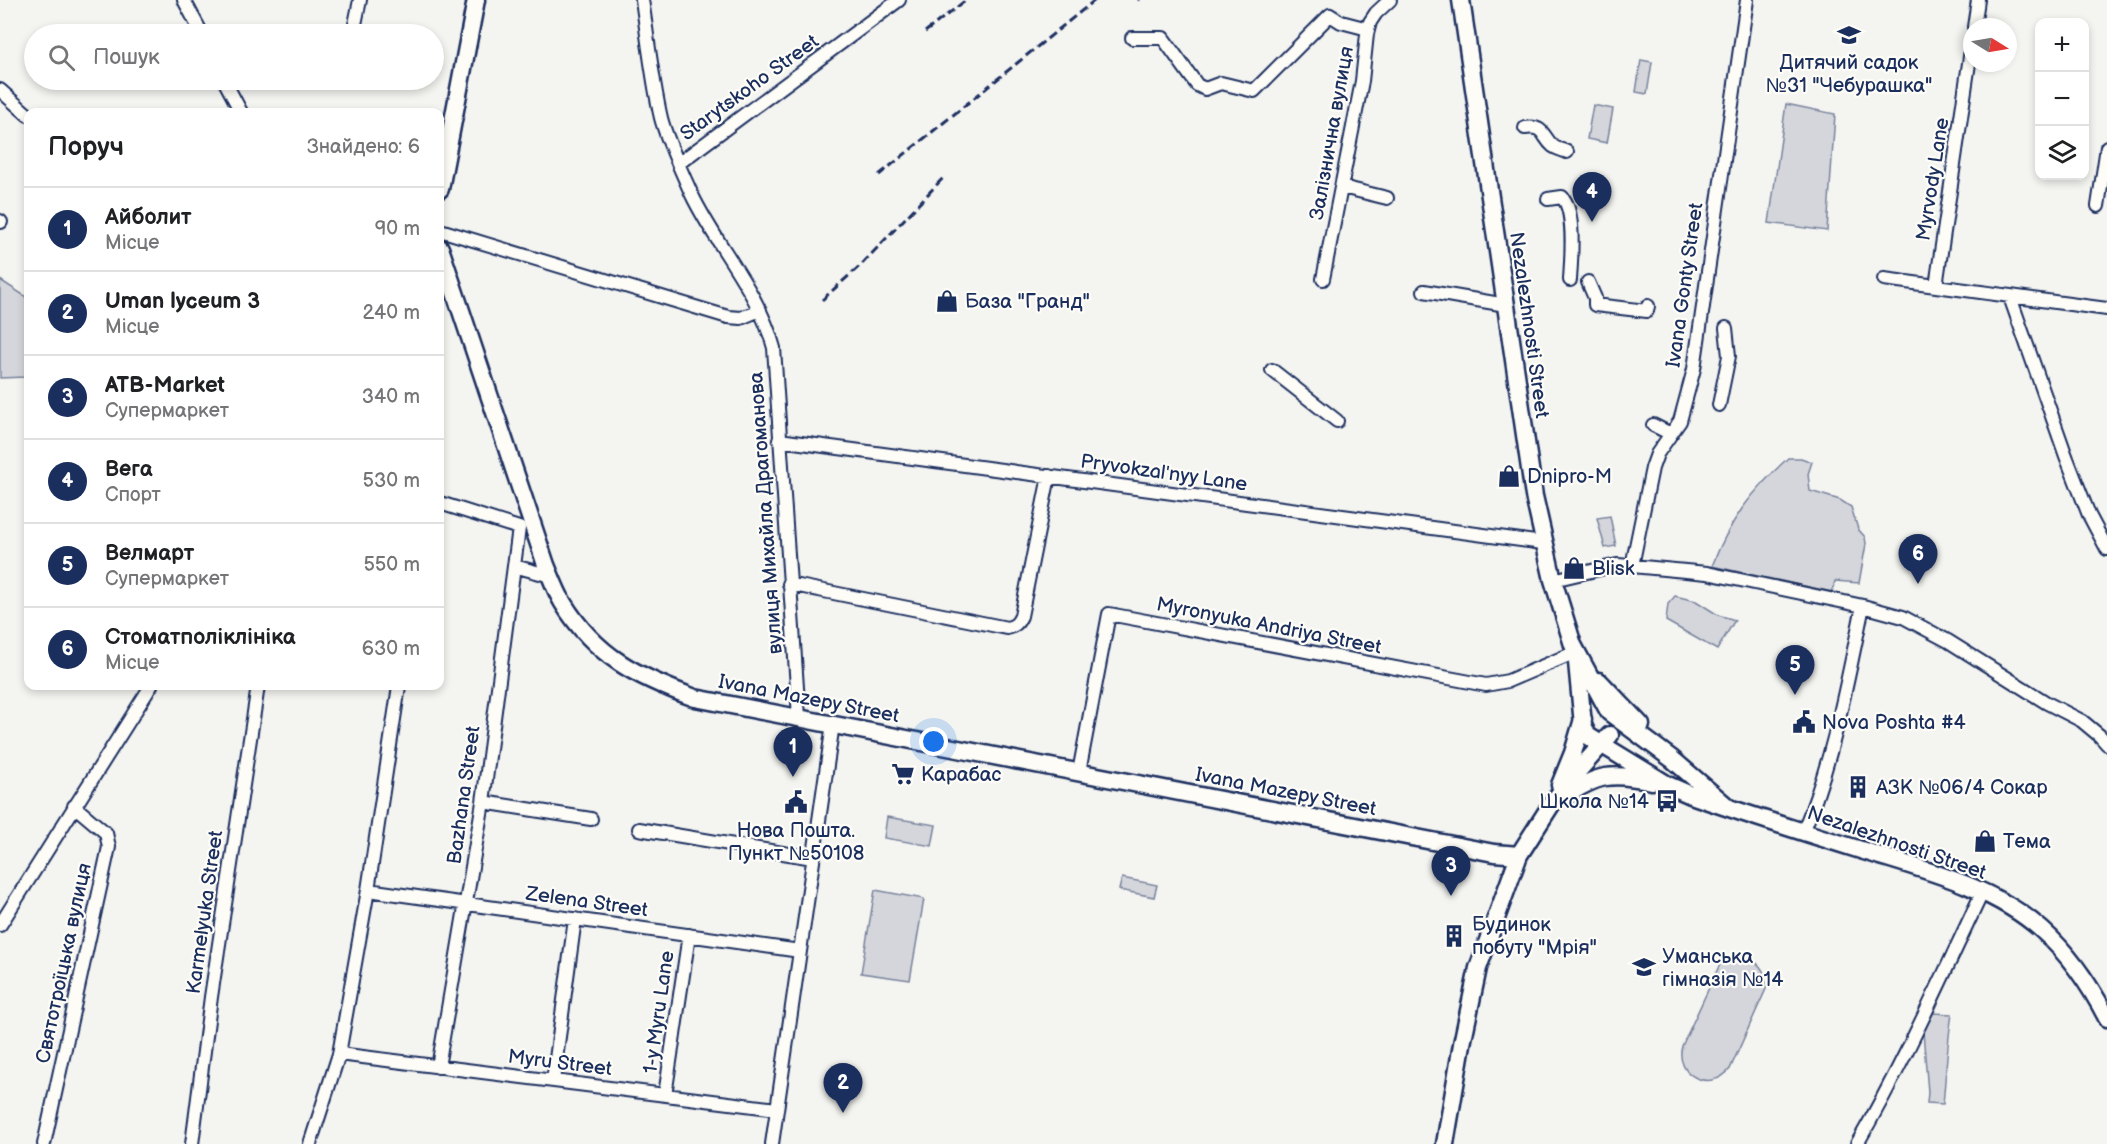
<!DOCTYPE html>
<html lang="uk">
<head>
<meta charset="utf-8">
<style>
	body { margin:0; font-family:"Balsamiq Sans",sans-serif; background:#f2f2f2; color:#202124 }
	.controls { position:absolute; right:18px; top:18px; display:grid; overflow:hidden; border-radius:12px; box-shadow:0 3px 9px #0003 }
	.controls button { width:54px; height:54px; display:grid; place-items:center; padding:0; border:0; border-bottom:2px solid #e0e0e0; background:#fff; color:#202124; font:30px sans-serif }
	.compass { position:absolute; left:1963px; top:18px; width:54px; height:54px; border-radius:50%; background:#fff; box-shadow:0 3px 9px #0003; rotate:101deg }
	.you { position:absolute; left:934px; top:742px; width:21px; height:21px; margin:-15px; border:4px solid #fff; border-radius:50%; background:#1a73e8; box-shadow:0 0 0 9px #1a73e833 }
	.badge { display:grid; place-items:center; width:39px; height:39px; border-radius:50%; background:#1b2f5e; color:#fff; font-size:20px; font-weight:700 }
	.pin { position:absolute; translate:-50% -50px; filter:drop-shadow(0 2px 3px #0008) }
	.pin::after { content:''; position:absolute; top:32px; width:21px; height:18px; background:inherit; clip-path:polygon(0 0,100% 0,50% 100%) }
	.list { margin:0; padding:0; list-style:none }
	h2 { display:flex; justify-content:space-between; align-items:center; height:78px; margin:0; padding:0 24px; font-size:26px }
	h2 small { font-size:20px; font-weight:400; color:#757577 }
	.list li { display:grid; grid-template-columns:39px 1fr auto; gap:18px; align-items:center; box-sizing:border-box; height:84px; padding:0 24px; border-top:2px solid #e0e0e0 }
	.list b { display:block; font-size:22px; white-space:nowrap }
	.list p { margin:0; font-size:20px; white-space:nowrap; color:#757577 }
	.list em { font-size:20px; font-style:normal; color:#757577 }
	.icon { flex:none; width:33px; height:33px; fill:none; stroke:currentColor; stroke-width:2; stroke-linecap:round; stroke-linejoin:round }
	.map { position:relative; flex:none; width:2107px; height:1144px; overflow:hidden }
	.search { position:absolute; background:#fff; box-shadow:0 3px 9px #0003; left:24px; top:24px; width:420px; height:66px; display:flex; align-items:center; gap:15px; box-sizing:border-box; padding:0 21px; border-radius:33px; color:#757577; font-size:22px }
	.panel { position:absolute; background:#fff; box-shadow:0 3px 9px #0003; left:24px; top:108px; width:420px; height:582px; border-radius:12px }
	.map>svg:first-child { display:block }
	.green { fill:#d4d6db; stroke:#78829c; stroke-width:1.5 }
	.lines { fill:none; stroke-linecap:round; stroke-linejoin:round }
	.minor-casing { stroke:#1b2f5e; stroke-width:16 }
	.secondary-casing { stroke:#1b2f5e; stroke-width:21 }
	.minor { stroke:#fdfcf7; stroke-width:12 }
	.secondary { stroke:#fdfcf7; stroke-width:16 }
	.rail { stroke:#1b2f5e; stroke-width:3; stroke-dasharray:9 4.5; stroke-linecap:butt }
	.labels { text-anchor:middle; stroke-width:4.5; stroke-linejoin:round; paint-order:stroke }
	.poi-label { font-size:20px; fill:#1b2f5e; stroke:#fdfcf7; text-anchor:start }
	.street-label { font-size:20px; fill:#1b2f5e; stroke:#fdfcf7 }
</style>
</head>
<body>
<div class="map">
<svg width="2107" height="1144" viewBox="0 0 2107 1144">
	<rect width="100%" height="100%" fill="#f4f4f1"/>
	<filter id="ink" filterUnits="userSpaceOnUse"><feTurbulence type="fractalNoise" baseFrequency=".0167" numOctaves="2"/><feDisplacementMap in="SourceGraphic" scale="12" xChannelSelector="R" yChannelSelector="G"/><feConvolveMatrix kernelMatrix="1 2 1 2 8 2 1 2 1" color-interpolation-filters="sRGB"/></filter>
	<g filter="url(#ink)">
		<path class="green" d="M1641 60 1652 62 1647 94 1636 92Z
			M1786 104 1835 114 1827 231 1769 223Z
			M1593 105 1613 109 1607 143 1587 139Z
			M0 280 25 296 28 301V372L25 377 0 378Z
			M1788 458H1801L1812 462 1808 474 1810 491 1840 500 1851 507 1858 529 1865 537 1866 544 1859 583 1835 581 1832 592 1712 566C1730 520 1751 492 1788 458Z
			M1610 516 1616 546 1605 548 1597 518Z
			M1675 596 1696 601 1718 615 1735 620 1717 650 1666 621 1668 604Z
			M887 817 936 825 932 846 884 838Z
			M1122 878 1157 885 1154 897 1119 890Z
			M875 890 924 899 910 980 861 973Z
			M1739 956C1757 958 1768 971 1766 989L1730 1069C1711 1093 1674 1076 1682 1046L1721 962 1729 957Z
			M1932 1013 1952 1014C1947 1044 1946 1074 1943 1104L1927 1103 1928 1092 1923 1032Z"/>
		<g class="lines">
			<g class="minor-casing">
				<path id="minor" d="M184 0 202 34
					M642 0C648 39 652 79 661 118 666 138 683 175 692 195 717 247 759 292 774 348L799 717
					M1974 27 1978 0
					M353 34 360 0
					M1132 38H1163L1197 85 1205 89 1221 83 1254 91 1330 15 1341 22 1368 29
					M224 80 241 112
					M0 90 28 115
					M1525 128C1545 125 1542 137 1553 146 1557 149 1563 150 1567 152
					M679 163 899 0
					M1342 187 1387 198
					M1548 199 1562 197C1576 211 1571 261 1570 280
					M2098 206 2107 147
					M0 221 1 222
					M440 230 728 317 741 318 760 310
					M1323 279 1362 81 1367 34 1370 22 1376 13 1390 0
					M1884 279 2107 309
					M1588 282 1595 298V305L1647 311 1648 306
					M1936 286 1972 43
					M1424 291 1506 305
					M2010 297 2066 456 2089 515 2107 549
					M1272 370 1337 421
					M1719 405 1729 356 1726 328
					M1653 425 1671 434
					M779 440 1543 543
					M514 566 551 576
					M1632 566 1652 468 1657 454 1680 421 1694 369 1747 0
					M1553 580 1617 565 1632 566 1707 573 1863 606C1847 682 1833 761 1803 832
					M789 584 1007 628C1015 626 1018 623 1021 616L1049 476
					M1863 606 1903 617 1948 641 2047 703 2082 721 2100 736 2107 744
					M1079 772 1109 614 1486 685 1508 681 1576 652
					M483 802 591 819
					M639 829 813 858
					M368 890 800 951
					M0 925 151 686
					M339 1054 777 1109
					M438 1067 483 802 519 528 440 503
					M553 1081 575 919
					M665 1095 689 935
					M44 1144 109 847 106 833 74 806
					M192 1144 211 997 258 686
					M310 1144 339 1054 368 890 399 686
					M772 1144 833 724
					M1857 1144C1904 1063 1942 977 1982 893"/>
			</g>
			<g class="secondary-casing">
				<path id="secondary" d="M1461 0 1534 496 1553 580 1573 645 1609 712 1672 759 1729 808
					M440 189 476 0
					M440 248 546 565C551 577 556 591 563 603 596 657 638 677 695 698L1494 853 1519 855
					M1577 662 1583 725 1588 736 1668 785 1691 795C1748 815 1806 833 1864 851 1925 870 1994 887 2042 930 2070 955 2090 985 2107 1018
					M1599 681 1641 725
					M1560 785 1573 753 1583 719
					M1564 797C1597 774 1613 772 1652 781
					M1445 1144 1462 1044 1478 968 1519 855 1551 805 1571 779 1610 735"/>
			</g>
			<use href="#minor" class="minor"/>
			<use href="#secondary" class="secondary"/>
			<path class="rail" d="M1139 1V0
				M925 32 966 0
				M879 175 1095 0
				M822 300 863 263 944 177"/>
		</g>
	</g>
	<defs>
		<g id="school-bare" transform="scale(1.8)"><path d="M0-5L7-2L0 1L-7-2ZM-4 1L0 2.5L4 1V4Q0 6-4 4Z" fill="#1b2f5e" stroke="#fdfcf7" stroke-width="2.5" paint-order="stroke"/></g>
		<g id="shop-bare" transform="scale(1.8)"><path d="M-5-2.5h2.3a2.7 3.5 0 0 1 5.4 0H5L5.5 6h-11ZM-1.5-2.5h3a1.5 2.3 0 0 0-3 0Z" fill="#1b2f5e" stroke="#fdfcf7" stroke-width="2.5" paint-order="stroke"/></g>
		<g id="civic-bare" transform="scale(1.8)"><path d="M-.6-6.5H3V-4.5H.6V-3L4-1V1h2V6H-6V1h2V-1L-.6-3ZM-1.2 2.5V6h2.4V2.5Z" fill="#1b2f5e" stroke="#fdfcf7" stroke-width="2.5" paint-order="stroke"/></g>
		<g id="supermarket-bare" transform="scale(1.8)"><path d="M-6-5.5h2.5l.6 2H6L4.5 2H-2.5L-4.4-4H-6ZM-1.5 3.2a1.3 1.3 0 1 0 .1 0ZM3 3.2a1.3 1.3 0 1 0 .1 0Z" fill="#1b2f5e" stroke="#fdfcf7" stroke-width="2.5" paint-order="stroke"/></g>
		<g id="building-bare" transform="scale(1.8)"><path d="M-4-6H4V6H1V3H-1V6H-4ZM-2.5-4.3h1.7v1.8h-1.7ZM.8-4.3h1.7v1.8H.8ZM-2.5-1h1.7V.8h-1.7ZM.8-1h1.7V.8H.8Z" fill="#1b2f5e" stroke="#fdfcf7" stroke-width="2.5" paint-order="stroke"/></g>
		<g id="bus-bare" transform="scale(1.8)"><path d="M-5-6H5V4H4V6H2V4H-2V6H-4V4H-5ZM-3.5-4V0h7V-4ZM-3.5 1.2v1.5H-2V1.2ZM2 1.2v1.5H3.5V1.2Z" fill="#1b2f5e" stroke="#fdfcf7" stroke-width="2.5" paint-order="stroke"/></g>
	</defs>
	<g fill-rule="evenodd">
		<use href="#school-bare" x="1849" y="35"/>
		<use href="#shop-bare" x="947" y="301"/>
		<use href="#shop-bare" x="1509" y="476"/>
		<use href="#shop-bare" x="1574" y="568"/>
		<use href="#civic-bare" x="1804" y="722"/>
		<use href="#supermarket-bare" x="903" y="774"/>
		<use href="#building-bare" x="1858" y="787"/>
		<use href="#bus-bare" x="1667" y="801"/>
		<use href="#civic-bare" x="796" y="802"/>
		<use href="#shop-bare" x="1985" y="841"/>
		<use href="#building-bare" x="1454" y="936"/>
		<use href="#school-bare" x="1644" y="967"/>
	</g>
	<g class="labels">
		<g class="poi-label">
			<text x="1849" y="69" text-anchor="middle">Дитячий садок<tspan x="1849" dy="23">№31 "Чебурашка"</tspan></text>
			<text x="965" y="308">База "Гранд"</text>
			<text x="1527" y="483">Dnipro-M</text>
			<text x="1592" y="575">Blisk</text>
			<text x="1822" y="729">Nova Poshta #4</text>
			<text x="921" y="781">Карабас</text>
			<text x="1876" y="794">АЗК №06/4 Сокар</text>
			<text x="1649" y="808" text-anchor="end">Школа №14</text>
			<text x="796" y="837" text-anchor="middle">Нова Пошта.<tspan x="796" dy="23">Пункт №50108</tspan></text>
			<text x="2003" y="848">Тема</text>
			<text x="1472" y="931">Будинок<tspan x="1472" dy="23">побуту "Мрія"</tspan></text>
			<text x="1662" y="963">Уманська<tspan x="1662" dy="23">гімназія №14</tspan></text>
		</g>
		<g class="street-label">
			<text transform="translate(749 87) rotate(-36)" y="7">Starytskoho Street</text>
			<text transform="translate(1331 133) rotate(-80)" y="7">Залізнична вулиця</text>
			<text transform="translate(1932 179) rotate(-81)" y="7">Myrvody Lane</text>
			<text transform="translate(1684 285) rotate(-82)" y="7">Ivana Gonty Street</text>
			<text transform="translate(1530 325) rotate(82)" y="7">Nezalezhnosti Street</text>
			<text transform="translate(1164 472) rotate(8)" y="7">Pryvokzalʹnyy Lane</text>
			<text transform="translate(765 513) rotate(-94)" y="7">вулиця Михайла Драгоманова</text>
			<text transform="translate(1269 625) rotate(11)" y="7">Myronyuka Andriya Street</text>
			<text transform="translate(809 698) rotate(11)" y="7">Ivana Mazepy Street</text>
			<text transform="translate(1286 791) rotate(11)" y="7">Ivana Mazepy Street</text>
			<text transform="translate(463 795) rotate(-82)" y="7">Bazhana Street</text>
			<text transform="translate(1897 842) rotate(19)" y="7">Nezalezhnosti Street</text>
			<text transform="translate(587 901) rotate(8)" y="7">Zelena Street</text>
			<text transform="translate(204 912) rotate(-82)" y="7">Karmelyuka Street</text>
			<text transform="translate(63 963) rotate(-78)" y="7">Святотроїцька вулиця</text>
			<text transform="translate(658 1012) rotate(-82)" y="7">1-y Myru Lane</text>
			<text transform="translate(560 1062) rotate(7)" y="7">Myru Street</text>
		</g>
	</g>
</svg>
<div class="controls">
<button>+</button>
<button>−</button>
<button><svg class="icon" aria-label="layers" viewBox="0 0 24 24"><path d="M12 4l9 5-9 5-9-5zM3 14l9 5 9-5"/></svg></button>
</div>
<svg class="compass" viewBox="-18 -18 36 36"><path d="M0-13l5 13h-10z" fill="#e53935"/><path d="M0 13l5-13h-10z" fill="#757577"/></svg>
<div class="you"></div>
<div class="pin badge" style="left:793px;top:777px">1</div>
<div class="pin badge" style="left:843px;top:1113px">2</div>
<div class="pin badge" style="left:1451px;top:896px">3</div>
<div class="pin badge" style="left:1592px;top:222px">4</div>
<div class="pin badge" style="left:1795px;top:695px">5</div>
<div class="pin badge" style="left:1918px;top:584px">6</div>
<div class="search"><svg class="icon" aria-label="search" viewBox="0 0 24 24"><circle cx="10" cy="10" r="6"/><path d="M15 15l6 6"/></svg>Пошук</div>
<section class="panel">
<h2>Поруч<small>Знайдено: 6</small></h2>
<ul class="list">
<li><span class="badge">1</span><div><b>Айболит</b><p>Місце</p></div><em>90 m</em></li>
<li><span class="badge">2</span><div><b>Uman lyceum 3</b><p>Місце</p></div><em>240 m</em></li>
<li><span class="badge">3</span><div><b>ATB-Market</b><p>Супермаркет</p></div><em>340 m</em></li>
<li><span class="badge">4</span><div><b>Вега</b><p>Спорт</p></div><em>530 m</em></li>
<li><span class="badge">5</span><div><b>Велмарт</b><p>Супермаркет</p></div><em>550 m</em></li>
<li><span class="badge">6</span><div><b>Стоматполіклініка</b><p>Місце</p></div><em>630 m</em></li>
</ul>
</section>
</div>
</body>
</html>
